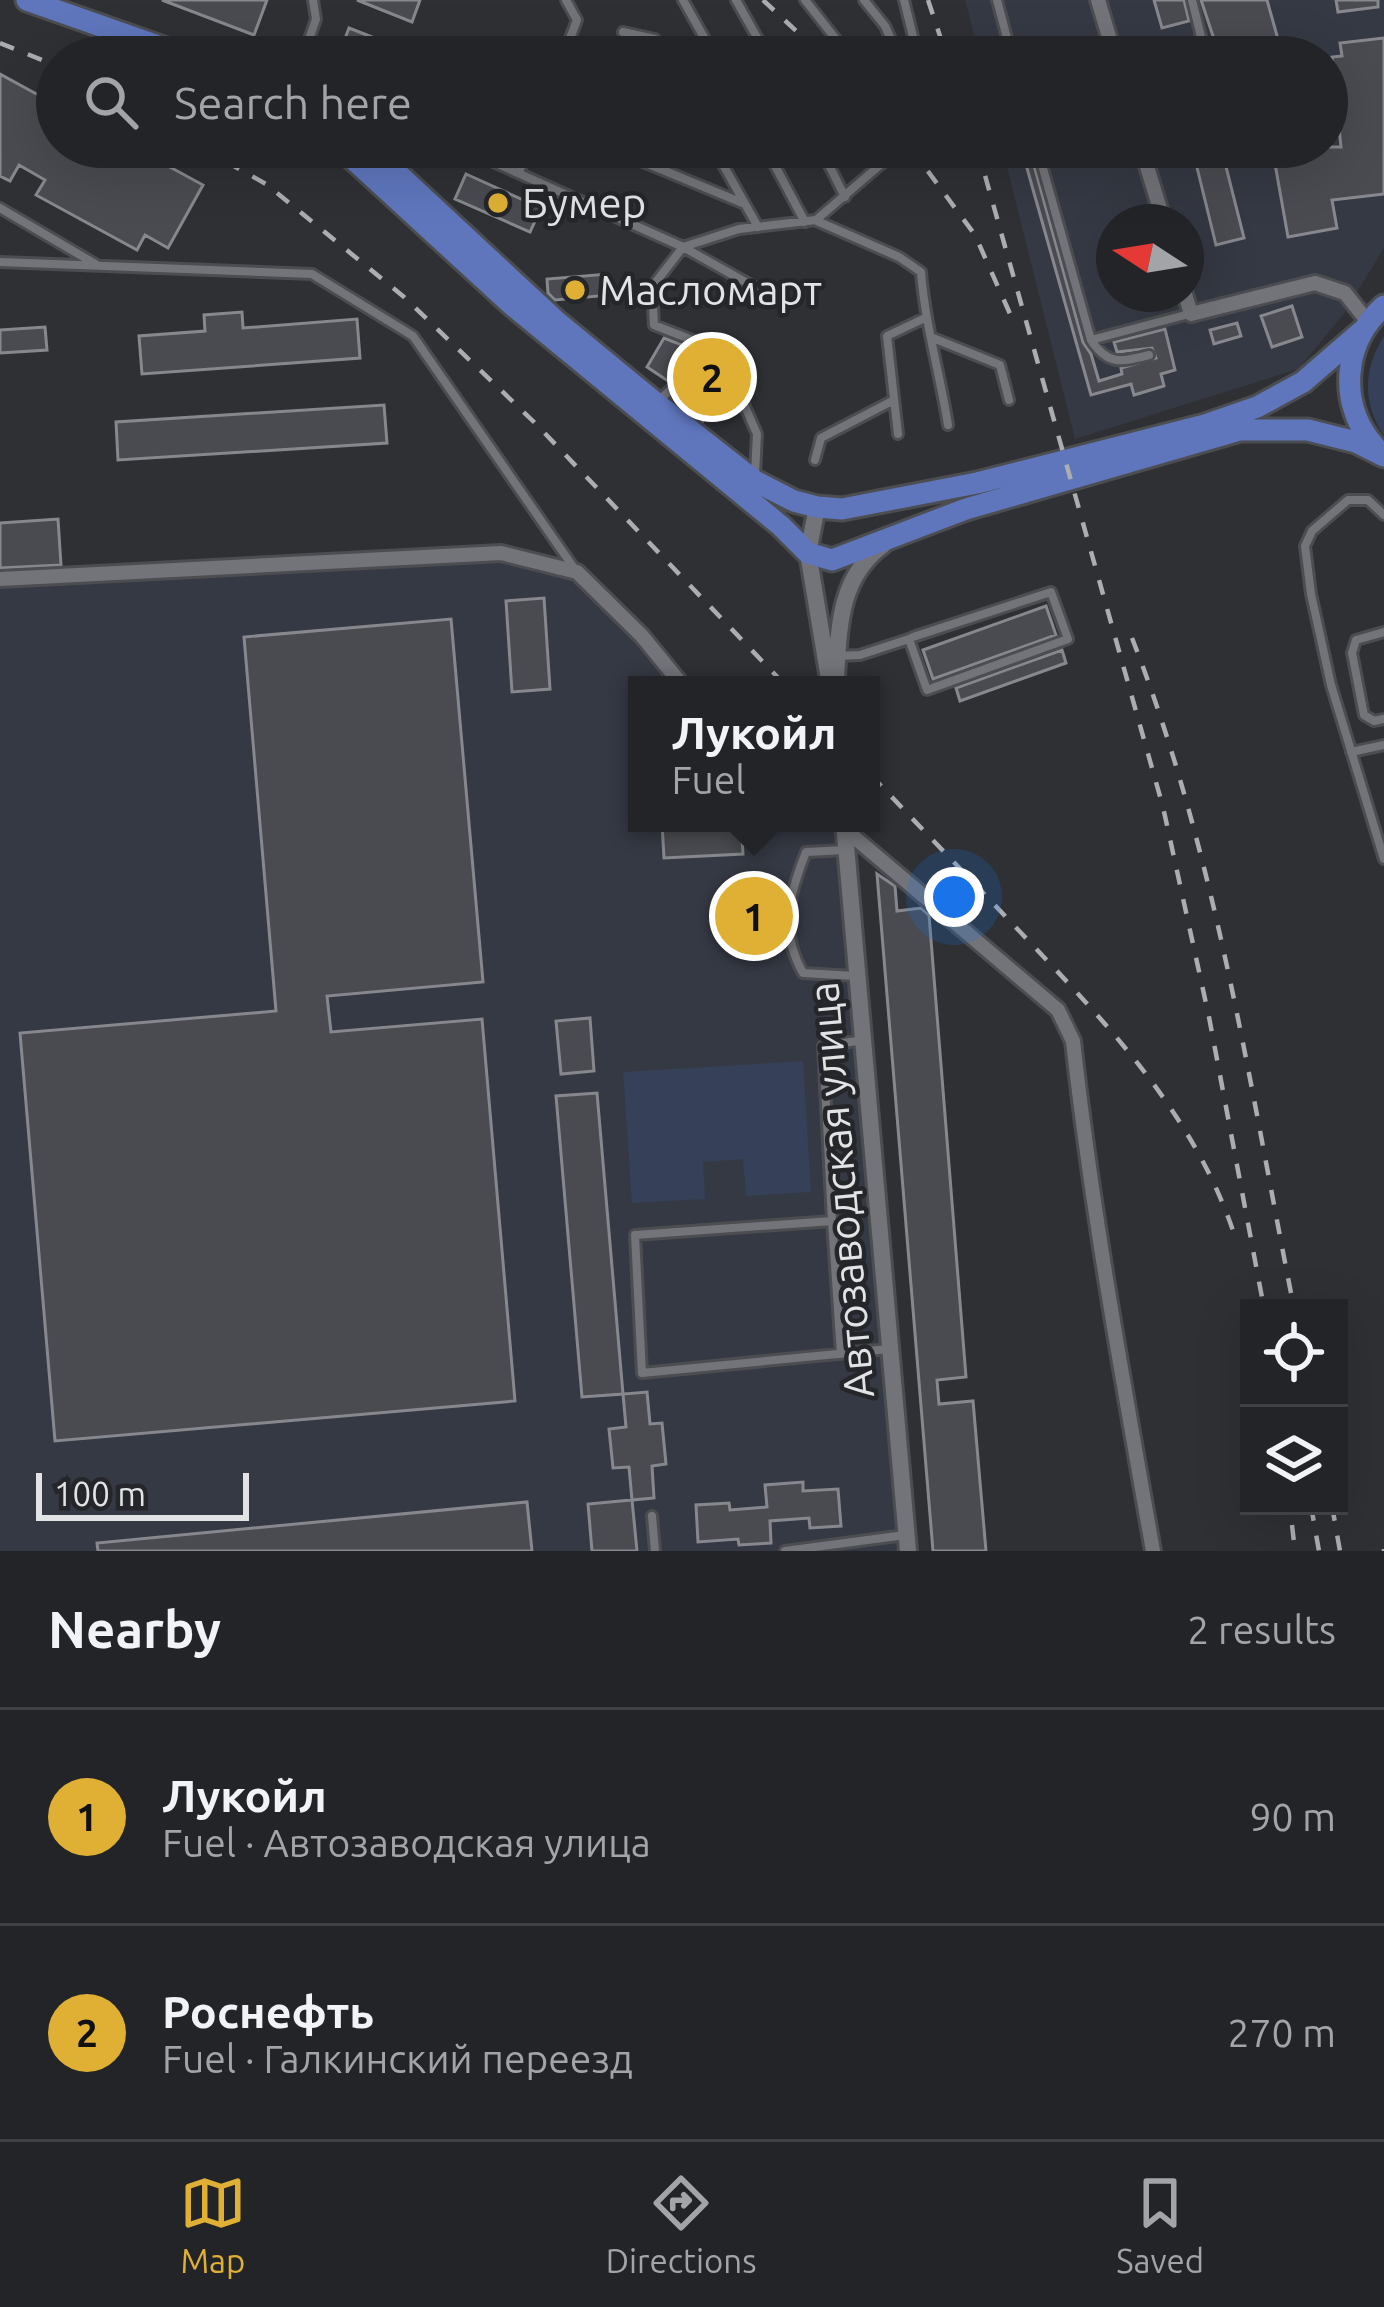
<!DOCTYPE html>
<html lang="en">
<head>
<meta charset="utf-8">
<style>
	body { margin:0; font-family:Ubuntu,sans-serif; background:#2e3033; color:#f1f3f6 }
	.controls { position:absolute; right:36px; bottom:36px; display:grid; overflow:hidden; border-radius:0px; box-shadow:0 12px 48px #0002 }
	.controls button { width:108px; height:108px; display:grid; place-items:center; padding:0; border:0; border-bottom:3px solid #3f4144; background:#222427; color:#f1f3f6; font:60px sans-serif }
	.compass { position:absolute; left:1096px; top:204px; width:108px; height:108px; border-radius:50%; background:#222427; box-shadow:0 12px 48px #0002; rotate:282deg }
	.scale { position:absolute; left:36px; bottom:30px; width:213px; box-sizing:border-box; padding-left:12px; border:6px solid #e1e3e5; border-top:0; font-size:33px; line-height:42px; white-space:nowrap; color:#e1e3e5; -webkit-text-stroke:9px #24262a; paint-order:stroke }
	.you { position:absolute; left:954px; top:897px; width:42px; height:42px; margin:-30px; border:9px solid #fff; border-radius:50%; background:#1a73e8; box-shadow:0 0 0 18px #1a73e833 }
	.badge { display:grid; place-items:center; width:78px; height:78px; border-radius:50%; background:#dfb034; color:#111; font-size:39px; font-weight:700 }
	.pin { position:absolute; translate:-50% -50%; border:6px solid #fff; box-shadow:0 3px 12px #0006 }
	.popup { position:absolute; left:628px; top:676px; width:252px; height:156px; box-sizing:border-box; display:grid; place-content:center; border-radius:0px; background:#222427; filter:drop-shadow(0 3px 9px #0005); font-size:39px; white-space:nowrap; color:#a2a4a7 }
	.popup b { font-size:45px; color:#f1f3f6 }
	.popup::after { content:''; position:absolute; left:50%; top:100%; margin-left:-24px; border:24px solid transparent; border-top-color:#222427 }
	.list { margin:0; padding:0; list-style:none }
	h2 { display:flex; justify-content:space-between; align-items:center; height:156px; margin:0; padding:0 48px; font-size:51px }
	h2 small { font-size:39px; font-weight:400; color:#a2a4a7 }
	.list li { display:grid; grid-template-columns:78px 1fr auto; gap:36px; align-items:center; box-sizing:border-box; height:216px; padding:0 48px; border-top:3px solid #3f4144 }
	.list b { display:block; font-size:45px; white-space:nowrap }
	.list p { margin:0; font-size:39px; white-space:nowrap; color:#a2a4a7 }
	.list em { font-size:39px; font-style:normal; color:#a2a4a7 }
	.icon { flex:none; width:66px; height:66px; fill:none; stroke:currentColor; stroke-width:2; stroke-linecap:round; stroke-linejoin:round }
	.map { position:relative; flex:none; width:1384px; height:1551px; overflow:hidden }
	.search { position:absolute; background:#222427; box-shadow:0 12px 48px #0002; left:36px; right:36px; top:36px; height:132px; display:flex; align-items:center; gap:30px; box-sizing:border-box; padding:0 42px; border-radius:66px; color:#a2a4a7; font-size:45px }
	.sheet { height:588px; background:#222427 }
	nav { display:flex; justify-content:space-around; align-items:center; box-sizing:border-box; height:168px; border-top:3px solid #3f4144; background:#222427; font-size:33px; color:#a2a4a7 }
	nav a { display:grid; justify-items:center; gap:6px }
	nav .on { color:#dfb034 }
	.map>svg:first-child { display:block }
	.built { fill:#353943; fill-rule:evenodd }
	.green { fill:#364058 }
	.building { fill:#494b50; stroke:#86888d; stroke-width:3 }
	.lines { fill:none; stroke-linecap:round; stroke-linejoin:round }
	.service-casing { stroke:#4b4d50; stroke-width:14 }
	.minor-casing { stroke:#4b4d50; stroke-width:20 }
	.tertiary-casing { stroke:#4b4d50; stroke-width:22 }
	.primary-casing { stroke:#4b4d50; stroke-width:27 }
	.service { stroke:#727479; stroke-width:8 }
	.minor { stroke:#727479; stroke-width:14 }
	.tertiary { stroke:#727479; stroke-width:16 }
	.primary { stroke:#5f76bd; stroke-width:21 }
	.rail { stroke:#abadb0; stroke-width:4.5; stroke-dasharray:15 15; stroke-linecap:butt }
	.poi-dot { fill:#dfb034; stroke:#24262a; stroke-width:4.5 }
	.labels { text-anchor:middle; stroke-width:9; stroke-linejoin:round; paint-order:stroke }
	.poi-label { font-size:42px; fill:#e1e3e5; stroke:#24262a; text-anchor:start }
	.street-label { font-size:42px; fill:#e1e3e5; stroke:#24262a }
</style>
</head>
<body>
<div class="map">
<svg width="1384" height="1551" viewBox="0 0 1384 1551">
	<rect width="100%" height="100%" fill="#2e3034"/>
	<path class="built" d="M965 0H1384V248L1343 315 1298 369 1075 439 1002 147H1327V57H980ZM1114 222H1186V294H1114Z
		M503 559 573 576 643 644 677 685H637V823H829L840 831 898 1551H0V586Z"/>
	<path class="green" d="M1384 336V436C1362 402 1363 370 1384 336Z
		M803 1061 811 1192 746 1196 743 1159 703 1162 705 1199 632 1203 623 1072Z"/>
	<path class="building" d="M162 0H267L254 35Z
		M357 0H420L412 22Z
		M1154 0H1184L1189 21 1162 28Z
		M1201 0H1267L1283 57H1214L1212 46 1216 45Z
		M1336 0H1378V7L1338 12Z
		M349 28 421 56 420 57H338Z
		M1384 38V194L1332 200 1337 228 1288 237 1272 147H1341L1332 57 1342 56 1340 43Z
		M0 74 53 103 45 118 57 125V147H133L203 185 168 248 145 235 137 250 36 195 45 180 19 165 10 181 0 176Z
		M1021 147H1029L1083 342 1091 354 1099 381 1122 374 1121 368 1156 358 1152 348 1117 352 1114 342 1165 329 1175 370 1161 374 1164 386 1134 395 1131 384 1091 395Z
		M1192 147H1221L1244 238 1216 245Z
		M466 174 541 208 530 232 455 199Z
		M608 274 610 295 555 300 548 293 547 279Z
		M1292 306 1302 337 1272 347 1261 316Z
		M242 312 243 328 357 319 360 358 142 374 139 336 205 331 204 315Z
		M1237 323 1241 336 1214 344 1210 330Z
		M45 327 47 350 0 353V330Z
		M664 338 690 348 668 381 647 367Z
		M718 360 735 370 703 421 687 408Z
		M384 405 387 443 118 460 116 422Z
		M58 519 61 565 0 568V523Z
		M544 598 550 689 512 692 506 601Z
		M1046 606 1056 635 933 679 923 650Z
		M451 619 483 982 327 996 331 1032 482 1019 515 1401 55 1441 20 1033 276 1011 244 637Z
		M1062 650 1066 663 960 701 956 688Z
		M662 823H741L743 854 664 858Z
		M877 874 895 886 897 911 921 908 929 915 966 1377 937 1380 939 1404 973 1401 986 1551H933Z
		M783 901 781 928 756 930V923H751L755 903Z
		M590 1018 594 1071 561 1074 556 1021Z
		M597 1093 623 1394 582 1397 556 1096Z
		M647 1392 650 1424 662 1423 666 1464 652 1466 654 1498 632 1500 629 1467 613 1468 609 1429 626 1427 623 1394Z
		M803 1482V1491L838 1489 841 1526 810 1528 809 1518 770 1521 771 1543 739 1545 738 1539 698 1542 696 1505 729 1503 730 1510 767 1507 765 1485Z
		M632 1500 637 1551H592L588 1504Z
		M527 1502 532 1551H98L97 1543Z"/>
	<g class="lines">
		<g class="service-casing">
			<path id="service" d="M683 0 715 57
				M736 0 768 57
				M805 0 850 57
				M864 0 885 26 899 57
				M904 0 918 57
				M997 0 1012 57
				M1192 0 1206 57
				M623 32 655 39 665 57
				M580 50 594 57
				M303 57 316 19 313 0
				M563 57 577 20 566 0
				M460 147 683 247 767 294
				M607 147 745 204
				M713 147 758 227
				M765 147 805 222
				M820 147 845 197
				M1037 147 1091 340 1189 314
				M519 172 529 147
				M0 208 97 265
				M817 221 899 257 921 272C925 324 940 374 948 425
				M0 262 312 274 413 336 576 571
				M933 338 1000 365 1009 400
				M1091 340C1108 366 1121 362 1149 355
				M715 349 654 325 652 287 683 247 739 229 816 220 901 147
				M656 403 715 349 743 363V402L757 434 755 474
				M898 434 887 336 925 318
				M815 460 821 438 894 400
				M1384 515 1368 500H1348L1312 531 1305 546 1311 594 1331 685 1384 859
				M1384 632 1356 640 1352 653 1364 715 1374 721 1384 719
				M838 656 860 655 909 639 913 637 1051 592 1068 639 927 690 909 639
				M1351 752 1384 745
				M845 850 806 852C789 895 779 931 803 973L855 976
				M864 1040 823 1046 832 1221 635 1235 642 1373 889 1349
				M832 1221 841 1354
				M652 1516 655 1551
				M785 1551 905 1535"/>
		</g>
		<g class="minor-casing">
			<path id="minor" d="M1098 0 1115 57
				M1141 147 1164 222
				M1185 294 1191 314 1315 283 1345 293 1368 322
				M0 579 501 553 577 572 642 636 682 685
				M841 826 1058 1010 1073 1041C1092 1212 1123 1381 1153 1551"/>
		</g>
		<g class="tertiary-casing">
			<path id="tertiary" d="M817 507 808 553 830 685
				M836 678C839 627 839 577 883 545
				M844 823 908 1551"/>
		</g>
		<g class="primary-casing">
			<path id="primary" d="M27 0 189 57
				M340 147 512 305 781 526 808 553 832 560 966 509 1240 430H1308L1356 442 1384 456
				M369 147 555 320 656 403 755 481 794 501 817 507 842 509 977 483 1205 425 1257 407 1303 382 1362 331
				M1375 447C1338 405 1342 343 1384 306"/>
		</g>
		<use href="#service" class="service"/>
		<use href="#minor" class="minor"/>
		<use href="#tertiary" class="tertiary"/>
		<use href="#primary" class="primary"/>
		<path class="rail" d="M763 0 824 57
			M928 0 947 57
			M0 43 57 66
			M200 147 266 184 404 297 534 422 785 685
			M910 147 975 235 1015 325
			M977 147 1163 807 1209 1017 1264 1308
			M1132 638C1216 853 1249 1083 1294 1308
			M871 775C922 829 973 882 1024 936 1111 1028 1199 1120 1237 1243
			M1311 1506 1319 1551
			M1332 1506 1340 1551
			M1292 1525 1295 1551
			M1384 1551V1549"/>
	</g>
	<g class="poi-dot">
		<circle cx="498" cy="203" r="12"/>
		<circle cx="575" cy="290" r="12"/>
	</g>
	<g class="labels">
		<g class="poi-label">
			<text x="522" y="218">Бумер</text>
			<text x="599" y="305">Масломарт</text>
		</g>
		<g class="street-label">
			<text transform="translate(841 1190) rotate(-95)" y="15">Автозаводская улица</text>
		</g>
	</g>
</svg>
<div class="controls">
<button><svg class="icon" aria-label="locate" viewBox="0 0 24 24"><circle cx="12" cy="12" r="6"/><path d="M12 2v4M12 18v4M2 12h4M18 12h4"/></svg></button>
<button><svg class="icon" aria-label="layers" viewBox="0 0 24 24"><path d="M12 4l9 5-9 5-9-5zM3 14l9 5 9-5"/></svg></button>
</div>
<svg class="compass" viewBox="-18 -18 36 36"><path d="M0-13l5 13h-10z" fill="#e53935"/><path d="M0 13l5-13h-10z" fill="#a2a4a7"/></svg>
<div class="scale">100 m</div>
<div class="you"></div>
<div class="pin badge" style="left:754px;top:916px">1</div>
<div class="popup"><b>Лукойл</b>Fuel</div>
<div class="pin badge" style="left:712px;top:377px">2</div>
<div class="search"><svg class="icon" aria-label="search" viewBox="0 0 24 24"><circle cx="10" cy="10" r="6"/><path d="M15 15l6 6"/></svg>Search here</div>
</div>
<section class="sheet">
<h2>Nearby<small>2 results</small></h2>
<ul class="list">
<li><span class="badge">1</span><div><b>Лукойл</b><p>Fuel · Автозаводская улица</p></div><em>90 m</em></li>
<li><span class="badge">2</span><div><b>Роснефть</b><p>Fuel · Галкинский переезд</p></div><em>270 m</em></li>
</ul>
</section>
<nav>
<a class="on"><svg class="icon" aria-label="map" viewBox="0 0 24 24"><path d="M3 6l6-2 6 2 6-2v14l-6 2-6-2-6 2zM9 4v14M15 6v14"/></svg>Map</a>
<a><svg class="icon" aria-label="directions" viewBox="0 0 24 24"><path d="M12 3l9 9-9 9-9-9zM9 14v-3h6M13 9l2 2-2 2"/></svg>Directions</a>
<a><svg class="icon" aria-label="saved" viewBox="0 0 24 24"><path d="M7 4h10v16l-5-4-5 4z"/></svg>Saved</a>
</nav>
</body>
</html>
